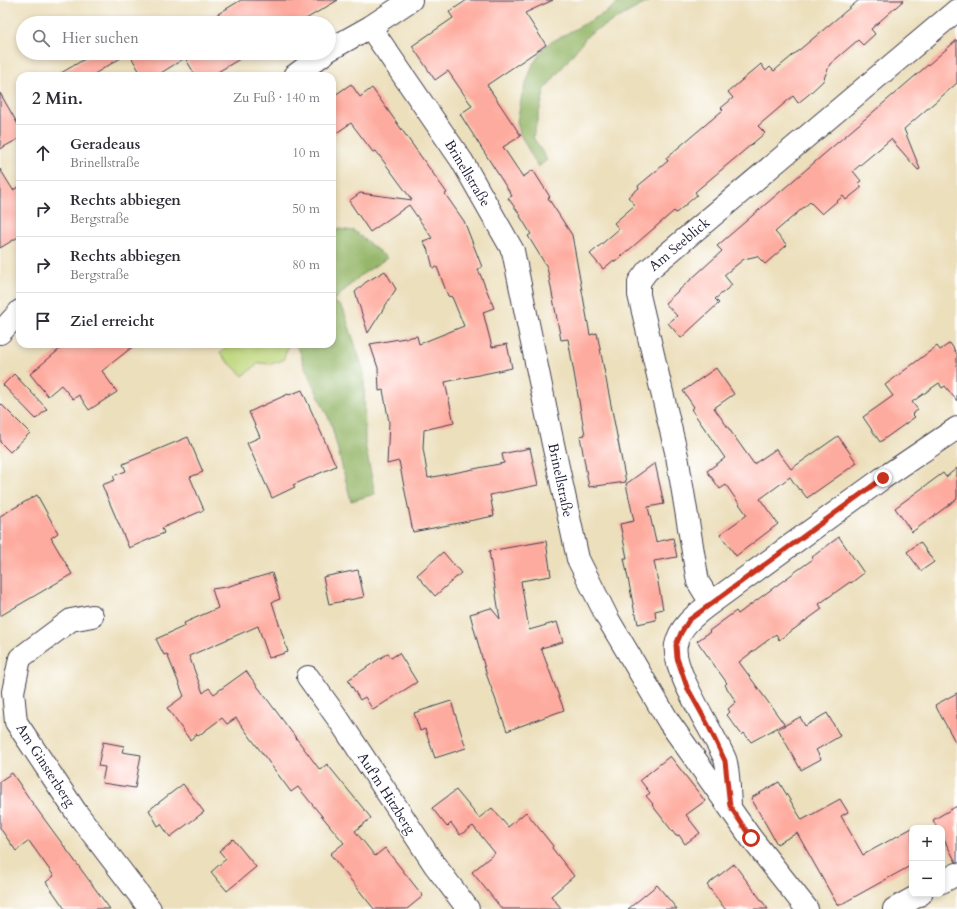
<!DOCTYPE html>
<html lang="de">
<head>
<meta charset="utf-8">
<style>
	body { margin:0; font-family:Cardo,serif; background:#f2f2f3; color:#2b2b33 }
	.controls { position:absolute; right:12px; bottom:12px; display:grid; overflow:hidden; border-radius:8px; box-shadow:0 2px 6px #0003 }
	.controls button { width:36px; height:36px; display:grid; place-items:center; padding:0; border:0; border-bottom:1px solid #e1e1e2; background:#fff; color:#2b2b33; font:20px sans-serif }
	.stop { position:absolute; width:12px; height:12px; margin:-9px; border:3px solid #c8321e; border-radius:50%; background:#fff }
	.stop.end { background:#c8321e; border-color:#fff; box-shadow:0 1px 4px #0008 }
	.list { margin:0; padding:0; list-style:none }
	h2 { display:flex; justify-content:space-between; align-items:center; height:52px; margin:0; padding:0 16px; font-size:17px }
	h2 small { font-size:13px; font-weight:400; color:#7c7c81 }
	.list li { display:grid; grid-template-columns:26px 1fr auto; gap:12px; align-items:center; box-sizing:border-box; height:56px; padding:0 16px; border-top:1px solid #e1e1e2 }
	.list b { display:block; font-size:15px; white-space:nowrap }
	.list p { margin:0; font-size:13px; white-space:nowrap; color:#7c7c81 }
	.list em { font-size:13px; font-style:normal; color:#7c7c81 }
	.icon { flex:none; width:22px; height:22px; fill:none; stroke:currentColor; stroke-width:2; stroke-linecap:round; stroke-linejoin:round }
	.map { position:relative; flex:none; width:957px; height:909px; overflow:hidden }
	.search { position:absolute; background:#fff; box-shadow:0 2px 6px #0003; left:16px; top:16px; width:320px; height:44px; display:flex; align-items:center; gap:10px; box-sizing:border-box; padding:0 14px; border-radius:22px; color:#7c7c81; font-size:15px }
	.panel { position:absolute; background:#fff; box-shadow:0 2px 6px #0003; left:16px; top:72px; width:320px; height:276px; border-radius:12px }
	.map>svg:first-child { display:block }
	.green { fill:#bed67a; stroke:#707c5a }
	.forest { fill:#96b76a; stroke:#5c6c52 }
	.building { fill:#feab9f }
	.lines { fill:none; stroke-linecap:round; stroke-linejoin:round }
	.minor-casing { stroke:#403e4e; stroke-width:24 }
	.minor { stroke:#fff; stroke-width:22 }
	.route { stroke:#c8321e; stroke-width:5 }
	.labels { text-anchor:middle; stroke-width:3; stroke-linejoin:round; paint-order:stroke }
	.street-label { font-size:14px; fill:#22223b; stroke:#fff }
</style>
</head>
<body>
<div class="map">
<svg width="957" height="909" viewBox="0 0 957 909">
	<rect width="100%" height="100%" fill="#fff"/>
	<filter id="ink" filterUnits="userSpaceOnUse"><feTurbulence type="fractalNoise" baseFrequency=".025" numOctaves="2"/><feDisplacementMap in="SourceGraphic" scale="8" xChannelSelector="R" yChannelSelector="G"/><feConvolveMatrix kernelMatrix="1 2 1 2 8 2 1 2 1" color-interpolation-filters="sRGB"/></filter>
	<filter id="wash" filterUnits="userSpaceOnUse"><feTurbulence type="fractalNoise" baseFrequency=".012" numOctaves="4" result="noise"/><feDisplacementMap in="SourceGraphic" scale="16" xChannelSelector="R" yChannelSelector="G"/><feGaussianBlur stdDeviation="0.9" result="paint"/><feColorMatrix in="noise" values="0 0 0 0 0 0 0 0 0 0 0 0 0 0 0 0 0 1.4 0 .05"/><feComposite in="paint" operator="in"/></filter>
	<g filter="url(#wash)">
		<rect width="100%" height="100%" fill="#ecdfbc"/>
		<path class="green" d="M228 344H289L283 360 271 364 259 363 243 376 220 354Z"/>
		<path class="forest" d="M621 0H651L589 34 545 89 533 137 547 160 538 167 521 136 517 122 522 95 533 64 546 45 608 11Z
			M332 228 354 231 387 258 361 275 333 301 343 308 364 372 365 444 375 494 351 501 331 423 303 363 301 354 295 344H332Z"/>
		<g id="blocks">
			<path class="building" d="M241 0H338L299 23H203Z
				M467 0H553L525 13 546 45 487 85 521 136 503 147 523 177 533 170 550 197 548 198 572 235 590 335 597 333 626 482 589 487 580 436 585 435 568 339 561 340 547 267 528 236 531 234 520 216H521L508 198 512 196 460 114 472 106 448 71 435 80 412 46 453 18 449 12Z
				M859 0H904L871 29 875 34 863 45 858 40 830 64 823 81 808 95 798 103 793 96 758 126 765 133 695 192 697 195 676 213 674 211 615 262 614 260 603 269 590 254 619 229 614 223 635 205 628 197 639 188 638 186 668 161 666 158 723 110 721 108 733 98 728 92 761 64 766 71 770 67 774 71Z
				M957 40V83L904 129 920 169 918 170 891 139 853 171 861 181 858 183 862 187 846 200 843 196 822 214 810 202 775 232 787 245 765 264 757 256 744 259 724 275 732 285 715 299 719 303 681 338 668 323 677 316 665 303 722 251 717 246Z
				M95 53H250L211 76H196L185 58 156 76H142L129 53 91 76H56Z
				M351 84 360 97 372 88 447 193 445 194 464 221 482 267 478 269 494 308 483 312 492 347 507 344 512 368 445 382 454 423 424 430 423 448 428 478 504 463 502 454 530 448 538 485 490 495 494 516 413 532 399 461 387 464 389 422 383 390 379 391 378 368 370 344 417 336 419 344 464 326 452 297 448 296 437 267 433 268 429 252 423 241 432 238 409 205 370 232 349 201 360 193 412 200 376 151 373 152 351 123 332 136V97Z
				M0 93 20 128V138L0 149Z
				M0 169 13 190 20 186V236L0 248Z
				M385 271 396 289 368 333 355 292 366 282Z
				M950 343 957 354V401L945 386 942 388 939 383 912 402 918 410 912 414 915 417 880 442 863 417 893 396 885 385 937 346 940 350Z
				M66 344H136L102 371 117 392 89 410 79 395 73 399 61 385 48 396 30 374Z
				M716 368 734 394 714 408 754 464 776 449 791 469 838 436 857 463 807 498 800 489 799 490 790 477 760 499 778 524 736 556 720 534 747 515 726 485 720 489 707 471 725 458 691 409 694 407 683 391Z
				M14 374 47 409 36 419 3 385Z
				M302 390 336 466 293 485 295 487 272 498 247 443 260 437 249 412 288 394 289 395Z
				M0 403 30 433 10 452 0 442Z
				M188 437 203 472 190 477 204 510 162 528 164 533 129 548 102 485 115 480 113 476 126 471 123 464Z
				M655 463 664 504 648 507 656 542 673 538 677 557 654 561 663 609 655 611 656 620 638 624 636 614H635L624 558H627L620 524 634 521 626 484Z
				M957 468V499L912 532 895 508 943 473 946 477Z
				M37 495 58 533 51 538 72 574 0 616V516Z
				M839 537 864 573 851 583 850 582 819 604 822 609 779 640 776 634 739 662 784 724 751 742 744 733 742 735 727 715 730 712 728 709 736 702 725 685 727 683 697 641 710 632 709 631 736 611 738 614 784 580 813 559 812 557Z
				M546 541 551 576 521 581 529 630 557 622 563 642 541 648 564 710 507 731 487 676 470 614 491 608 500 619 489 551Z
				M920 542 934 562 921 571 907 552Z
				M443 552 461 573 435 596 417 575Z
				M358 570 364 597 329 604 323 577Z
				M272 573 280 599 272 602 288 652 269 658 258 626 189 656 203 693 209 688 214 694 246 671 320 770 327 764 371 818 355 831 375 856 385 848 423 896 407 909H374L330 854 344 843 298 787 291 792 236 718 227 724 222 718 198 736 197 734 190 740 167 708 184 696 167 654 164 655 156 639 185 626 184 623 218 608 212 589 226 587Z
				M388 653 391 658 399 653 417 682 373 710 365 697 360 700 348 680Z
				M957 693V745L935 705Z
				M451 701 466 748 435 758 425 729 420 731 414 713Z
				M827 713 840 736 816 750 821 759 801 770 778 729 800 717 805 726Z
				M103 742 124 746 122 752 141 755 135 788 102 783 105 767 98 766Z
				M670 756 705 801 686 815 700 833 685 844 679 835 676 836 652 805 653 804 646 796 650 793 640 780Z
				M12 773 31 801 110 909H65L46 882 54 876 29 841 16 851 0 828V781Z
				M779 782 802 820 840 799 848 812 841 816 863 855 912 828V865L838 906 797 833 777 844 751 798Z
				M183 784 204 812 170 837 161 824 158 826 149 810Z
				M456 790 479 818 492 808 508 827 526 812 553 846 552 848 574 876 551 896 562 909H502L472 872 495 853 473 826 460 835 451 823 447 827 432 808Z
				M957 806V862H956L942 836V828H937L933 820Z
				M233 839 256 867 227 891 211 872 226 859 219 851Z
				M734 864 768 909H725L707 885Z
				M657 885 677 909H628Z"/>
		</g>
	</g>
	<g filter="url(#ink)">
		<use href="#blocks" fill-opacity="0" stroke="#403e4e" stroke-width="1"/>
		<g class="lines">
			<g class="minor-casing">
				<path id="minor" d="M370 27 462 161 513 251 553 444 578 559 608 619 669 722 751 838 807 909
					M329 50 370 27 411 0
					M294 76 325 53
					M0 333 20 311
					M711 603 698 582 677 456 639 295V282L647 271 957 10
					M92 616 71 620 20 658 13 692 16 722 76 812 150 909
					M308 677 339 720 434 864 468 909
					M730 805C729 793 729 770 725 759 714 733 671 670 676 645 680 625 697 614 711 603L883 478 957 428
					M942 882 957 874
					M894 909 921 894"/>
			</g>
			<use href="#minor" class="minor"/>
		</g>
	</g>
	<g class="lines" filter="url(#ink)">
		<path class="route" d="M751 838 730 806 725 761 708 725 687 687 677 658 676 645 681 633 689 620 883 478"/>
	</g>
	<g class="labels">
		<g class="street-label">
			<text transform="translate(468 173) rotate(59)" y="5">Brinellstraße</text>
			<text transform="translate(679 244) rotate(-40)" y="5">Am Seeblick</text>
			<text transform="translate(561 480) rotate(78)" y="5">Brinellstraße</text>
			<text transform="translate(46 765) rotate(57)" y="5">Am Ginsterberg</text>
			<text transform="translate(387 793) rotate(57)" y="5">Auf'm Hitzberg</text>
		</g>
	</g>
</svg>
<div class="controls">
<button>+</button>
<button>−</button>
</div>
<div class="stop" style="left:751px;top:838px"></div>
<div class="stop end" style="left:883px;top:478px"></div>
<div class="search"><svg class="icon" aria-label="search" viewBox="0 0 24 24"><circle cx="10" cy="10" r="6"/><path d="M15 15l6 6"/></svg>Hier suchen</div>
<section class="panel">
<h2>2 Min.<small>Zu Fuß · 140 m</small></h2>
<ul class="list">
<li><svg class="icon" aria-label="ahead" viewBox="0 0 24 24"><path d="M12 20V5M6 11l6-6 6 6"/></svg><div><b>Geradeaus</b><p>Brinellstraße</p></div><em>10 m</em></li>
<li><svg class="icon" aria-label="right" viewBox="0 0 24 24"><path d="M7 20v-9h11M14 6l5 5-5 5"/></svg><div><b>Rechts abbiegen</b><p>Bergstraße</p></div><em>50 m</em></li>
<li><svg class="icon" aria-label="right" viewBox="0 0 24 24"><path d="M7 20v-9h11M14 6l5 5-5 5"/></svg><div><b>Rechts abbiegen</b><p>Bergstraße</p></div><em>80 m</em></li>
<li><svg class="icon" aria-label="arrive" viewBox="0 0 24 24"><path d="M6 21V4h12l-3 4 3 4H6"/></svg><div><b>Ziel erreicht</b></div></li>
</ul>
</section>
</div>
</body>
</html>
